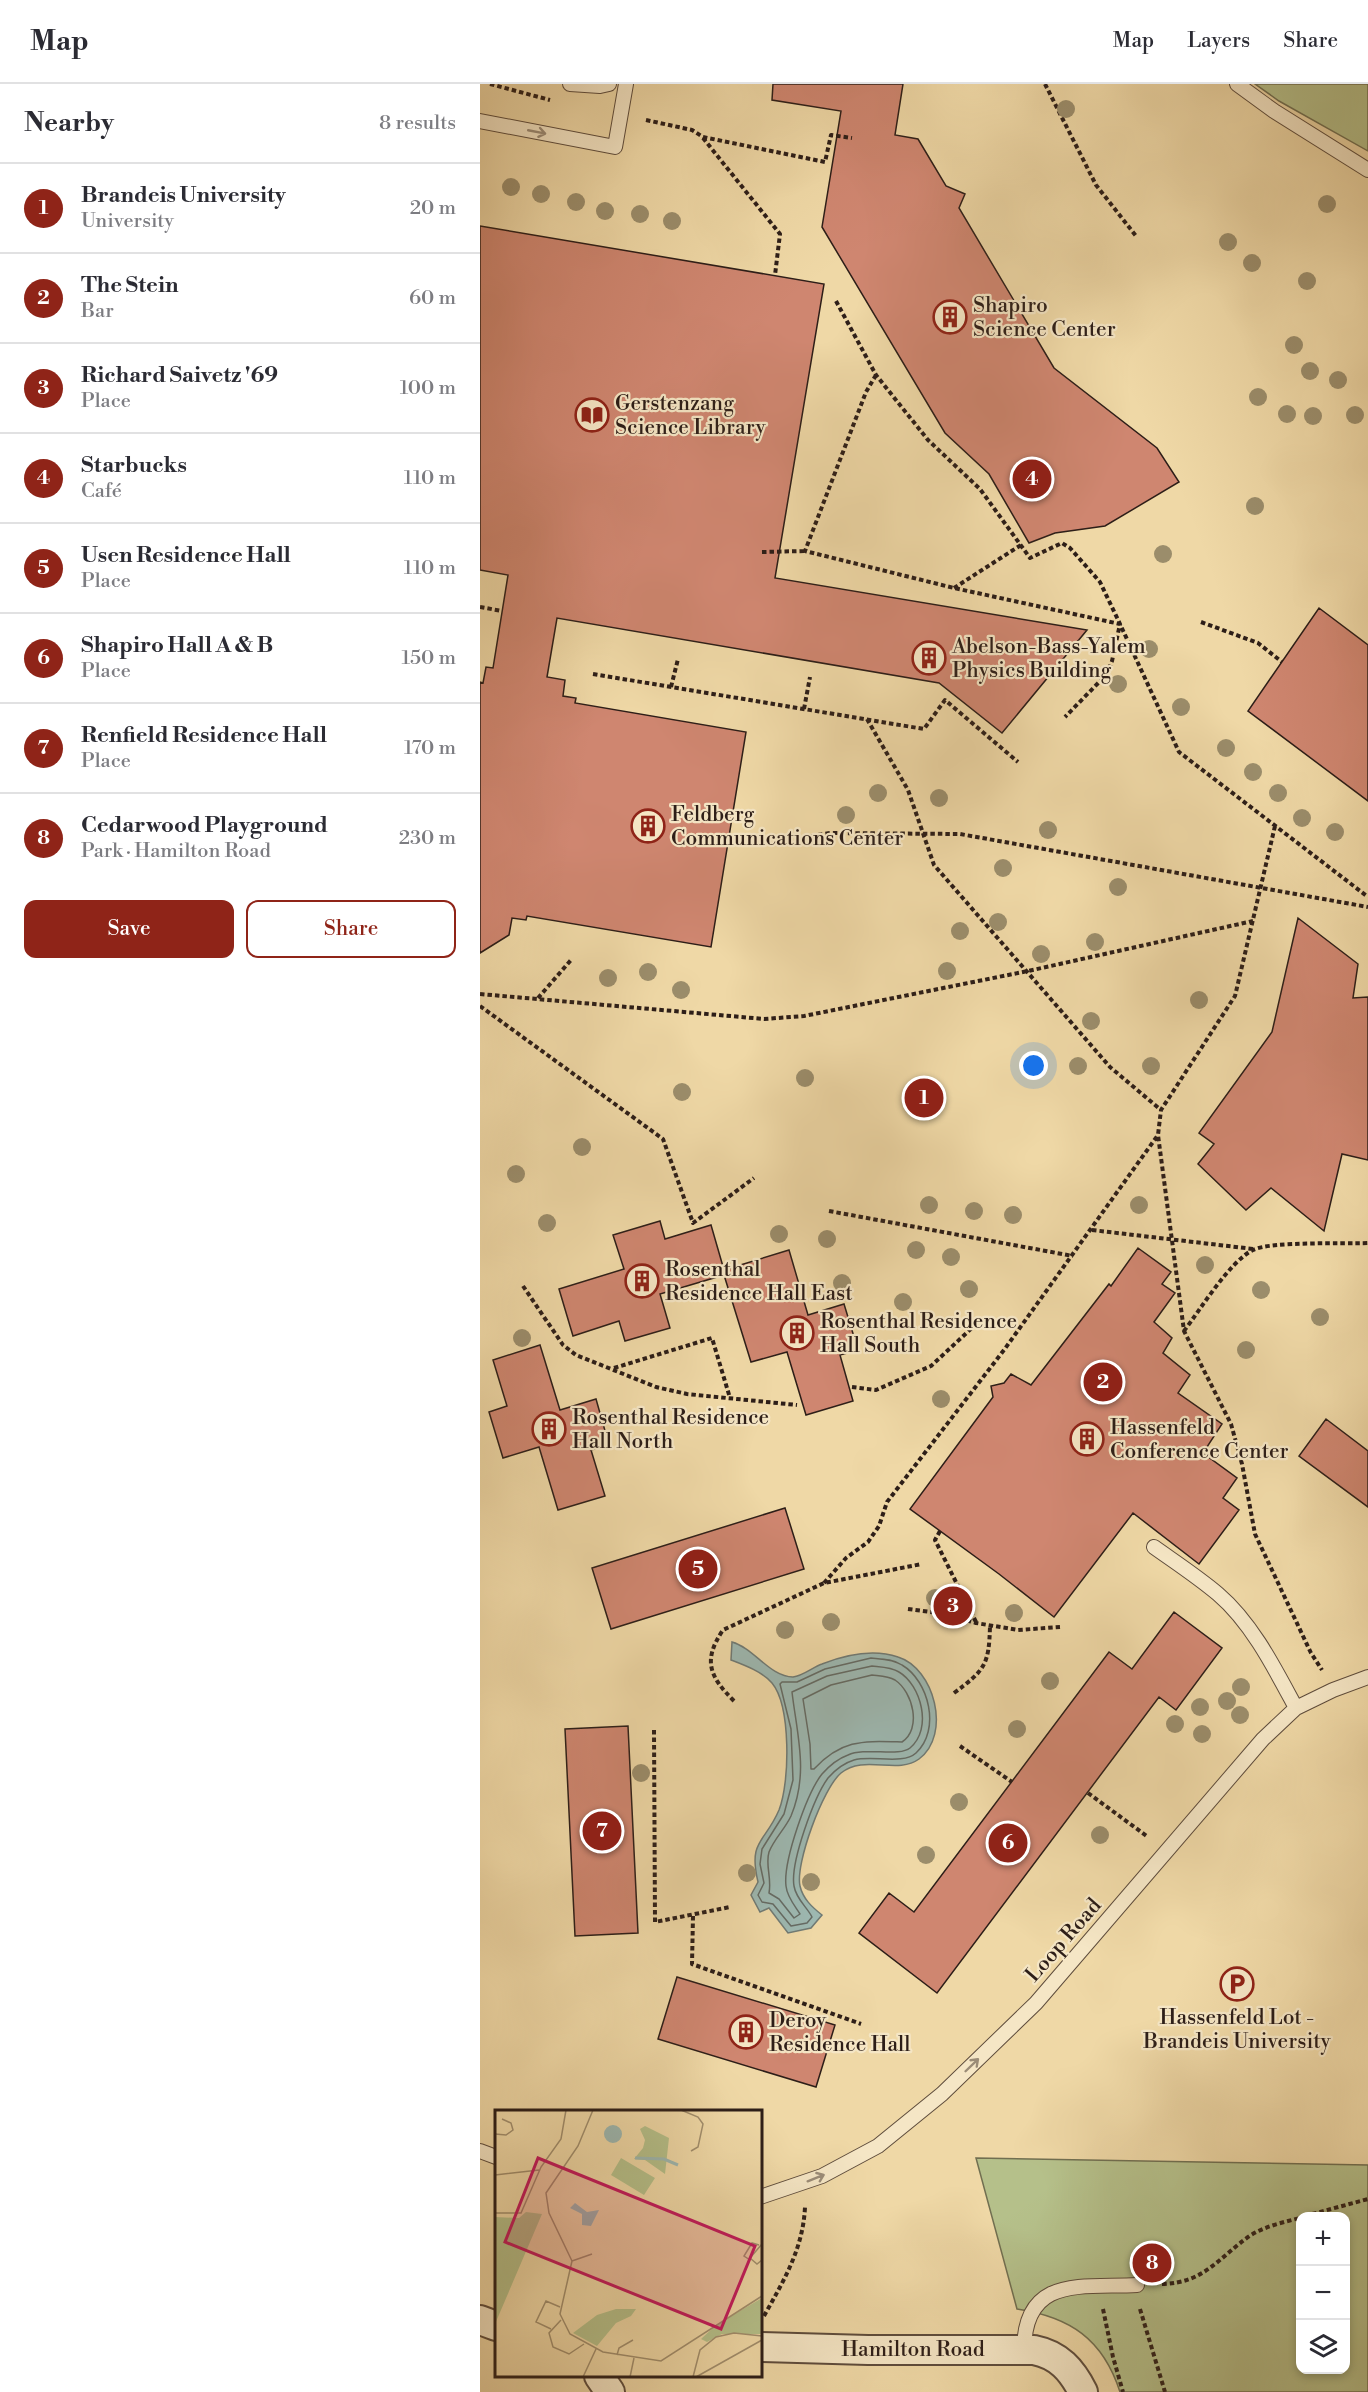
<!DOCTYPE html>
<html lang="en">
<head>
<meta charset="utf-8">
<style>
	body { margin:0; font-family:"Libre Bodoni",serif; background:#f2f2f3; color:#2b2b33 }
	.controls { position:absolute; right:18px; bottom:18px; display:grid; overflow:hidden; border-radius:12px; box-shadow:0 3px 9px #0003 }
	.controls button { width:54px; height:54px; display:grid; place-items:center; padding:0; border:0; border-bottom:2px solid #e1e1e2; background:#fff; color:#2b2b33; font:30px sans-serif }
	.you { position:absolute; left:554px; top:982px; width:21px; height:21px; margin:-15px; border:4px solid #fff; border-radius:50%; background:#1a73e8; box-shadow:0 0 0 9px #1a73e833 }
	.badge { display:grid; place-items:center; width:39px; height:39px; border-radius:50%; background:#8f2418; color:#fff; font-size:20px; font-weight:700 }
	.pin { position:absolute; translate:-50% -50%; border:3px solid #fff; box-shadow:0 2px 6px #0006 }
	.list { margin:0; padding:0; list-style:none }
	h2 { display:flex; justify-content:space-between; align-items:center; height:78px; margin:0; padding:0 24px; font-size:26px }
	h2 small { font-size:20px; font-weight:400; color:#7c7c81 }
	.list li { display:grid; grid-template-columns:39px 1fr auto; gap:18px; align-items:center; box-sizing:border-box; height:90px; padding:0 24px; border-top:2px solid #e1e1e2 }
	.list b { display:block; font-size:22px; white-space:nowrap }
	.list p { margin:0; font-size:20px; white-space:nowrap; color:#7c7c81 }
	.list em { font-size:20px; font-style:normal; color:#7c7c81 }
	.actions { display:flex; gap:12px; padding:18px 24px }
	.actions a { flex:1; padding:14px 0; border:2px solid #8f2418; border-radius:12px; text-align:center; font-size:21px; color:#8f2418 }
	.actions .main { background:#8f2418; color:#fff }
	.icon { flex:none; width:33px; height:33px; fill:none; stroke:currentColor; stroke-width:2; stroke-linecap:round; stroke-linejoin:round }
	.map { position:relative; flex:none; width:888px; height:2308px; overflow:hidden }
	header { display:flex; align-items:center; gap:36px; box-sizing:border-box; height:84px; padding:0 30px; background:#fff; border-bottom:2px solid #e1e1e2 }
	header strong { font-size:28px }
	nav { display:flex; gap:33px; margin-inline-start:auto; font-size:21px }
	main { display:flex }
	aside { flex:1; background:#fff }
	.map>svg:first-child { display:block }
	.green { fill:#b5c08a; stroke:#716f51; stroke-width:1.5; fill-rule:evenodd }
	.water { fill:#9db8b1; stroke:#707a74; stroke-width:1.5 }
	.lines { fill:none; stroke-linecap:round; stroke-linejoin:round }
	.shore { stroke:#656b64; stroke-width:1.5 }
	.building { fill:#cf8670; stroke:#2d1e18; stroke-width:1.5 }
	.service-casing { stroke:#5e4c3c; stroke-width:16 }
	.minor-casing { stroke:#5e4c3c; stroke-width:32 }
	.path { stroke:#2d1e18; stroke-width:4; stroke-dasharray:4.5 3; stroke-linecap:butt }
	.service { stroke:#f5e6c5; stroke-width:14 }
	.minor { stroke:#f5e6c5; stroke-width:28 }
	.tree { fill:#9b8d6b }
	.oneway { stroke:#9b8c77 }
	.labels { text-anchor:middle; stroke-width:4.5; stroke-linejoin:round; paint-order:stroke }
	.poi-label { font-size:21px; fill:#2d1e18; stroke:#f5e6c5; text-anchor:start }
	.street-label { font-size:21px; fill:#2d1e18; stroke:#f5e6c5 }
	.inset-river { fill:none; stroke:#9db8b1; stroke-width:3 }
	.inset-road { fill:none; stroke:#a18e6d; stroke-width:1.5 }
	.view { fill:#c2185b; fill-opacity:0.15; stroke:#c2185b; stroke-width:3 }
	.inset-edge { fill:none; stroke:#2d1e18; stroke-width:3 }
</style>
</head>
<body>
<header>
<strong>Map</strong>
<nav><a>Map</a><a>Layers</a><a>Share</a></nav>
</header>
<main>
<aside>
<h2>Nearby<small>8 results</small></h2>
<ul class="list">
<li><span class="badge">1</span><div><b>Brandeis University</b><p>University</p></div><em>20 m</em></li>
<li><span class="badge">2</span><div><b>The Stein</b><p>Bar</p></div><em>60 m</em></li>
<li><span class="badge">3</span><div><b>Richard Saivetz '69</b><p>Place</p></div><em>100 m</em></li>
<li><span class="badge">4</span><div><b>Starbucks</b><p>Café</p></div><em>110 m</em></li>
<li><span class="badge">5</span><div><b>Usen Residence Hall</b><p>Place</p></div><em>110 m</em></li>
<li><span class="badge">6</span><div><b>Shapiro Hall A &amp; B</b><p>Place</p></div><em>150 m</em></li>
<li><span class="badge">7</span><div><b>Renfield Residence Hall</b><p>Place</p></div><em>170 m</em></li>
<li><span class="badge">8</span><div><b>Cedarwood Playground</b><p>Park · Hamilton Road</p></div><em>230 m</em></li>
</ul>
<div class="actions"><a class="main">Save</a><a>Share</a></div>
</aside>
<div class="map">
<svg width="888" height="2308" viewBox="0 0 888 2308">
	<rect width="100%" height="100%" fill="#efd8a6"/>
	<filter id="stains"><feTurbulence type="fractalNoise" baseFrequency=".00333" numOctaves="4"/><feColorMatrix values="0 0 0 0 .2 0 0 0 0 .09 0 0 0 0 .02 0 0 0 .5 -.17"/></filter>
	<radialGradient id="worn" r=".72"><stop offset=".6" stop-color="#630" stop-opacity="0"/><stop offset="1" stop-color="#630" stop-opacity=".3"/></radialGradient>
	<path class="green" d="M775 0H888V67L799 17Z
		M496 2074 888 2081V2308H640C623 2255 590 2233 537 2225ZM820 2132H866V2286H820Z"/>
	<path class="water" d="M252 1558C274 1564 290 1593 313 1593 323 1592 333 1583 342 1580 365 1571 394 1565 418 1573 454 1584 472 1650 439 1675 417 1691 384 1670 361 1689 343 1704 315 1780 320 1802 323 1815 332 1823 342 1831L331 1844 308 1849 289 1824 280 1828 271 1811 278 1798C268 1756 285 1759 299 1726 310 1698 311 1622 292 1599 283 1588 264 1581 251 1576Z"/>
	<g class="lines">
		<path class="shore" d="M391 1574C401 1575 413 1575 422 1581 449 1597 461 1646 436 1669 423 1681 392 1671 374 1676 364 1679 355 1686 348 1694 334 1713 310 1779 314 1802 316 1815 327 1823 332 1833L327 1839 311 1842 293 1820 282 1818 278 1811 284 1799 280 1780 282 1765 304 1730 313 1696 311 1645 300 1600 302 1598H317L345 1585Z
			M392 1582C401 1583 411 1583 419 1588 441 1601 453 1645 430 1664 419 1673 385 1663 368 1671 357 1675 350 1681 342 1690 327 1709 303 1777 306 1802 307 1813 315 1822 320 1830L314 1834 299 1815 289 1809C292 1794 285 1781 289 1768 294 1755 305 1745 311 1732 329 1689 317 1651 312 1608L347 1592Z
			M392 1591C400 1592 408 1592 415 1596 433 1608 442 1645 422 1658 383 1657 362 1655 334 1685H331L330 1660 323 1615 351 1601Z"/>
	</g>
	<path class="building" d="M293 0H423L415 51 438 55 466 102 485 110 479 124 574 284 677 364 699 398 625 442 575 449 549 459 509 390 465 349 342 143 361 27 292 16Z
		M0 142 344 200 295 494 607 546 522 649 459 599 77 534 67 593 85 596 83 612 96 614 95 619 266 648 231 863 47 832 46 836 32 834 29 851 0 869V598L3 599 6 583 13 584 28 491 0 486Z
		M839 524 888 561V717L768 627Z
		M818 834 878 880 873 914 888 913V1076L862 1070 844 1147 791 1104 766 1126 718 1080 734 1060 719 1049 792 948Z
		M180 1137 185 1155 231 1141 244 1186 309 1166 328 1231 364 1220 378 1266 360 1271 373 1317 326 1331 307 1268 271 1278 244 1191 180 1210 190 1244 145 1257 139 1237 93 1252 79 1205 144 1185 133 1151Z
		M658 1164 691 1188 682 1200 695 1209 674 1238 692 1254 683 1269 710 1291 698 1309 742 1340 723 1369 757 1394 743 1414 759 1426 719 1480 653 1429 574 1533 519 1490 430 1425 513 1313 511 1302 524 1299 531 1290 551 1301 629 1200 631 1202Z
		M60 1261 80 1326 116 1315 129 1361 111 1366 125 1412 78 1426 59 1363 23 1374 9 1328 27 1322 13 1276Z
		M846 1335 888 1367V1423L819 1372Z
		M305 1424 324 1485 131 1545 112 1484Z
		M694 1528 742 1564 696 1626 679 1613 457 1909 379 1849 409 1809 434 1828 629 1568 652 1585Z
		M148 1642 158 1849 95 1852 85 1645Z
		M197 1893 355 1941 336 2003 178 1955Z"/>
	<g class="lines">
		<g class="service-casing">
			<path id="service" d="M90 0 120 2 129 0
				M757 0 794 27 888 86
				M0 37 135 63 146 0
				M674 1463C695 1478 718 1493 738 1510 772 1539 795 1585 816 1624
				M0 2067 16 2073
				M280 2113 342 2092 398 2062 462 2010 556 1919 783 1655 816 1624 853 1606 888 1593
				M544 2265C545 2191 602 2204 657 2201"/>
		</g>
		<g class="minor-casing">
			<path id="minor" d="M0 2236 16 2242
				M280 2263 388 2266H554C579 2271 592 2286 603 2308
				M119 2292 130 2308"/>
		</g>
		<path class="path" d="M10 0 70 16
			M565 0 616 101 656 152
			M166 36 212 46 223 53 345 78 351 51 372 54
			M223 54 300 150 295 191
			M356 217 396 291 448 356 500 405 550 474 582 459 590 464 620 498 640 540 632 577 627 590 585 633
			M396 291 386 308 325 467 474 504 640 540 699 668 888 813
			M282 468 325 467
			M474 504 541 461
			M0 523 22 527
			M721 538 778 559 802 578
			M113 590 444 645 465 616 538 678
			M191 603 198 575
			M324 625 330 593
			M387 635 428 706 454 781 630 983 681 1026
			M795 742 755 912 681 1026 678 1051 704 1247 751 1340 762 1380 775 1450 831 1569 842 1586
			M301 757 350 749 480 750 888 823
			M0 910 284 935 324 932 548 887 773 837
			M58 914 91 876
			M0 922 183 1055 213 1139 274 1094
			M349 1127 593 1172
			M612 1146 773 1165
			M43 1202 83 1261 96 1271 176 1303 207 1310 317 1321
			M704 1247C720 1226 750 1177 773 1166 791 1157 864 1160 888 1159
			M134 1284 232 1254 250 1314
			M372 1303 396 1306 451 1282 494 1242
			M460 1447 455 1456 496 1538
			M344 1499 366 1474 388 1458 399 1442 407 1418 524 1266 678 1051
			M428 1525 466 1530 496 1539 538 1546 580 1543
			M474 1609C505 1586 509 1581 510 1542
			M254 1617C230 1593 222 1577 243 1546L344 1499 442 1480
			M174 1646 175 1838 250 1823
			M480 1662 532 1698
			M608 1709 668 1753
			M213 1832 212 1880 381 1940
			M825 2132 888 2115
			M682 2200C725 2199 739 2173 771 2151 786 2142 804 2138 820 2134
			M623 2225 633 2273 643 2308
			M660 2225 685 2308
			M284 2232C304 2196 323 2165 325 2123"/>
		<use href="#service" class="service"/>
		<use href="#minor" class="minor"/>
	</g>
	<g class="tree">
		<circle cx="586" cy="25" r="9"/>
		<circle cx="31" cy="103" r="9"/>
		<circle cx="61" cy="110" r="9"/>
		<circle cx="96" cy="118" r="9"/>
		<circle cx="847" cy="120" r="9"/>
		<circle cx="125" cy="127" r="9"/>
		<circle cx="160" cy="130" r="9"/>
		<circle cx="192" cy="137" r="9"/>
		<circle cx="748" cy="158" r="9"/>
		<circle cx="772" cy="179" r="9"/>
		<circle cx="827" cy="197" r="9"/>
		<circle cx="814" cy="261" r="9"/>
		<circle cx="830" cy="287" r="9"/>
		<circle cx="858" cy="296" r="9"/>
		<circle cx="778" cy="313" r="9"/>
		<circle cx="807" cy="330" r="9"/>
		<circle cx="875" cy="331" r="9"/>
		<circle cx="833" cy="332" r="9"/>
		<circle cx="775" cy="422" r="9"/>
		<circle cx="683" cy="470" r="9"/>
		<circle cx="669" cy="565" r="9"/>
		<circle cx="638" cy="600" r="9"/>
		<circle cx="701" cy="623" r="9"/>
		<circle cx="746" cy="664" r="9"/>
		<circle cx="773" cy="688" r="9"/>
		<circle cx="398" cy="709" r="9"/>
		<circle cx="798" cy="709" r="9"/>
		<circle cx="459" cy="714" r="9"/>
		<circle cx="366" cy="731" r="9"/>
		<circle cx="822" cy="734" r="9"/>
		<circle cx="568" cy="746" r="9"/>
		<circle cx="855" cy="748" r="9"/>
		<circle cx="523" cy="784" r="9"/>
		<circle cx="638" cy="803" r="9"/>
		<circle cx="518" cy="838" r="9"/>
		<circle cx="480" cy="847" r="9"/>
		<circle cx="615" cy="858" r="9"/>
		<circle cx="561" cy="870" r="9"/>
		<circle cx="467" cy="887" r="9"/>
		<circle cx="168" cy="888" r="9"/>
		<circle cx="128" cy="894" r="9"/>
		<circle cx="201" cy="906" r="9"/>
		<circle cx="719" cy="916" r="9"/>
		<circle cx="611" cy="937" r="9"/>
		<circle cx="598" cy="982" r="9"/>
		<circle cx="671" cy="982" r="9"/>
		<circle cx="325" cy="994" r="9"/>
		<circle cx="202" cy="1008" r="9"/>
		<circle cx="102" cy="1063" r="9"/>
		<circle cx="36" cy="1090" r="9"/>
		<circle cx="449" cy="1121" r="9"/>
		<circle cx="659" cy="1121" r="9"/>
		<circle cx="494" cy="1127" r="9"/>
		<circle cx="533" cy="1131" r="9"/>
		<circle cx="67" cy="1139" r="9"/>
		<circle cx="299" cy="1150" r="9"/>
		<circle cx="347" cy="1155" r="9"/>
		<circle cx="436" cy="1166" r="9"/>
		<circle cx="471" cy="1173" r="9"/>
		<circle cx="725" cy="1181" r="9"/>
		<circle cx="362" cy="1199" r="9"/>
		<circle cx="489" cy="1205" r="9"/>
		<circle cx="781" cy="1206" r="9"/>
		<circle cx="423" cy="1218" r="9"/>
		<circle cx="840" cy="1233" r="9"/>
		<circle cx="42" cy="1254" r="9"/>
		<circle cx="766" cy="1266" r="9"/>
		<circle cx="461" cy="1315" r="9"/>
		<circle cx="455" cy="1514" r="9"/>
		<circle cx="534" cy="1529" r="9"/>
		<circle cx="351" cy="1538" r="9"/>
		<circle cx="305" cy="1546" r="9"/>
		<circle cx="570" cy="1597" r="9"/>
		<circle cx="761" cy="1603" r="9"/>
		<circle cx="747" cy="1617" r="9"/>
		<circle cx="720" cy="1623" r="9"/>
		<circle cx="760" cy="1631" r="9"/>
		<circle cx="695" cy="1640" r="9"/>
		<circle cx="537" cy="1645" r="9"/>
		<circle cx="722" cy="1650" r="9"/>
		<circle cx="161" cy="1689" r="9"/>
		<circle cx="479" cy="1718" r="9"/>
		<circle cx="620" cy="1751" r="9"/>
		<circle cx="446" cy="1771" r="9"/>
		<circle cx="267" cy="1789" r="9"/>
		<circle cx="331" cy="1798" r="9"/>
	</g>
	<defs><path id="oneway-shaft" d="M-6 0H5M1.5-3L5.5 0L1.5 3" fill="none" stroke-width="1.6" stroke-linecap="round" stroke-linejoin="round" transform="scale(1.5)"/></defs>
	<g class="oneway">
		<use href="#oneway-shaft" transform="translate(57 48) rotate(11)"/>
		<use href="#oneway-shaft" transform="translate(492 1981) rotate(-44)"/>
		<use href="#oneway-shaft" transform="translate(336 2094) rotate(-22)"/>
	</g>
	<defs>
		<g id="building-ring" transform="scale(1.725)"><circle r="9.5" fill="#f5e6c5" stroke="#8f2418" stroke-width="1.5"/><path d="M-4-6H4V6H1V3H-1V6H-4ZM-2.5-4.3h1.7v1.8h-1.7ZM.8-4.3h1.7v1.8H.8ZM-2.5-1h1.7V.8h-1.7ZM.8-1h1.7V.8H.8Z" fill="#8f2418"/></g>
		<g id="library-ring" transform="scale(1.725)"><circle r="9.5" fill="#f5e6c5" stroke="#8f2418" stroke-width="1.5"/><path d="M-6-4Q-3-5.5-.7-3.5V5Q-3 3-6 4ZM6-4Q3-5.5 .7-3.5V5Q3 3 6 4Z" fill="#8f2418"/></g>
		<g id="parking-ring" transform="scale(1.725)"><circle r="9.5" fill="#f5e6c5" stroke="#8f2418" stroke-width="1.5"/><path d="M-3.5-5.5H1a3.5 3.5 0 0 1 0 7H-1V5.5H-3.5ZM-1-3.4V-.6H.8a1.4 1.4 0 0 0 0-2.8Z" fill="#8f2418"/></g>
	</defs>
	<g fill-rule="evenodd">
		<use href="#building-ring" x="470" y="233"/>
		<use href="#library-ring" x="112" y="331"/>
		<use href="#building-ring" x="449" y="574"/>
		<use href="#building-ring" x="168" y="742"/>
		<use href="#building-ring" x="162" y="1197"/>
		<use href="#building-ring" x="317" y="1249"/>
		<use href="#building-ring" x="69" y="1345"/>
		<use href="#building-ring" x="607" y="1355"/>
		<use href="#parking-ring" x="757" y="1900"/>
		<use href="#building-ring" x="266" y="1948"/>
	</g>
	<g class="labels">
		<g class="poi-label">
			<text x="493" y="228">Shapiro<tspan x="493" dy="24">Science Center</tspan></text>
			<text x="135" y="326">Gerstenzang<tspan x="135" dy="24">Science Library</tspan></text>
			<text x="472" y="569">Abelson-Bass-Yalem<tspan x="472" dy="24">Physics Building</tspan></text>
			<text x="191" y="737">Feldberg<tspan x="191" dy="24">Communications Center</tspan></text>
			<text x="185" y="1192">Rosenthal<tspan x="185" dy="24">Residence Hall East</tspan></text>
			<text x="340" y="1244">Rosenthal Residence<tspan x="340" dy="24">Hall South</tspan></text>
			<text x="92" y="1340">Rosenthal Residence<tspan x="92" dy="24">Hall North</tspan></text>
			<text x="630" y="1350">Hassenfeld<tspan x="630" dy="24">Conference Center</tspan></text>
			<text x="757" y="1940" text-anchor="middle">Hassenfeld Lot -<tspan x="757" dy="24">Brandeis University</tspan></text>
			<text x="289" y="1943">Deroy<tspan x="289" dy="24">Residence Hall</tspan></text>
		</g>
		<g class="street-label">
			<text transform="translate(583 1856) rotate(-49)" y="7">Loop Road</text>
			<text x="433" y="2272">Hamilton Road</text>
		</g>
	</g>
	<g transform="translate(15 2026)">
		<rect width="267" height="267" fill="#efd8a6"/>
		<path d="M150 16 174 28 170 64 150 50 139 49 148 38 150 30 145 19ZM126 48 160 68 149 85 116 65ZM31 102 47 104 0 214V107L24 108ZM267 188V224H227L212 232 206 229 221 215ZM121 199H141L136 206 121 213 102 236 78 223 102 205Z" fill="#b5c08a"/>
		<path d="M109 24a9 9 0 1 1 18 0a9 9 0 1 1-18 0ZM80 93 92 102 104 100 96 116 87 115V104L75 98Z" fill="#9db8b1"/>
		<path class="inset-river" d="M140 48 169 49 183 55"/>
		<path class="inset-road" d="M98 0 83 36 51 83 54 103 77 151 65 204 75 224 108 242 166 251 267 186M186 0 203 7 208 14 203 37 196 41M0 24 11 25 18 20 16 13 7 9M0 65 44 60M0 103H26L46 57 66 29 71 0M267 134 255 148 262 154 267 150M255 150 249 146 257 133 264 135M77 151 97 144M66 210 54 223 58 237 74 244 89 234M56 219 41 212 51 191 65 197M122 245 124 238 138 230M88 267 101 239M135 267 139 248M198 267 205 240 221 227 239 223 267 226M201 267 267 230"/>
		<path class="view" d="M43 48 260 136 226 219 10 132Z"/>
		<rect width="267" height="267" class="inset-edge"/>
	</g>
	<rect width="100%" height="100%" filter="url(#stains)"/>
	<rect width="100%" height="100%" fill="url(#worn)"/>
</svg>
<div class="controls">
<button>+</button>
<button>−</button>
<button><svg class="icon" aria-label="layers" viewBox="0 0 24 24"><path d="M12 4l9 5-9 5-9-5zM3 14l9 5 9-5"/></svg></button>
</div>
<div class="you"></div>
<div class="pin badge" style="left:444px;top:1014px">1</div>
<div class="pin badge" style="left:623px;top:1298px">2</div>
<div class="pin badge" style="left:473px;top:1522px">3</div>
<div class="pin badge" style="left:552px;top:395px">4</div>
<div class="pin badge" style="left:218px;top:1485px">5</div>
<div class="pin badge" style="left:528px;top:1759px">6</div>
<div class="pin badge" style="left:122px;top:1747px">7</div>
<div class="pin badge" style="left:672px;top:2179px">8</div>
</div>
</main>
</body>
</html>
